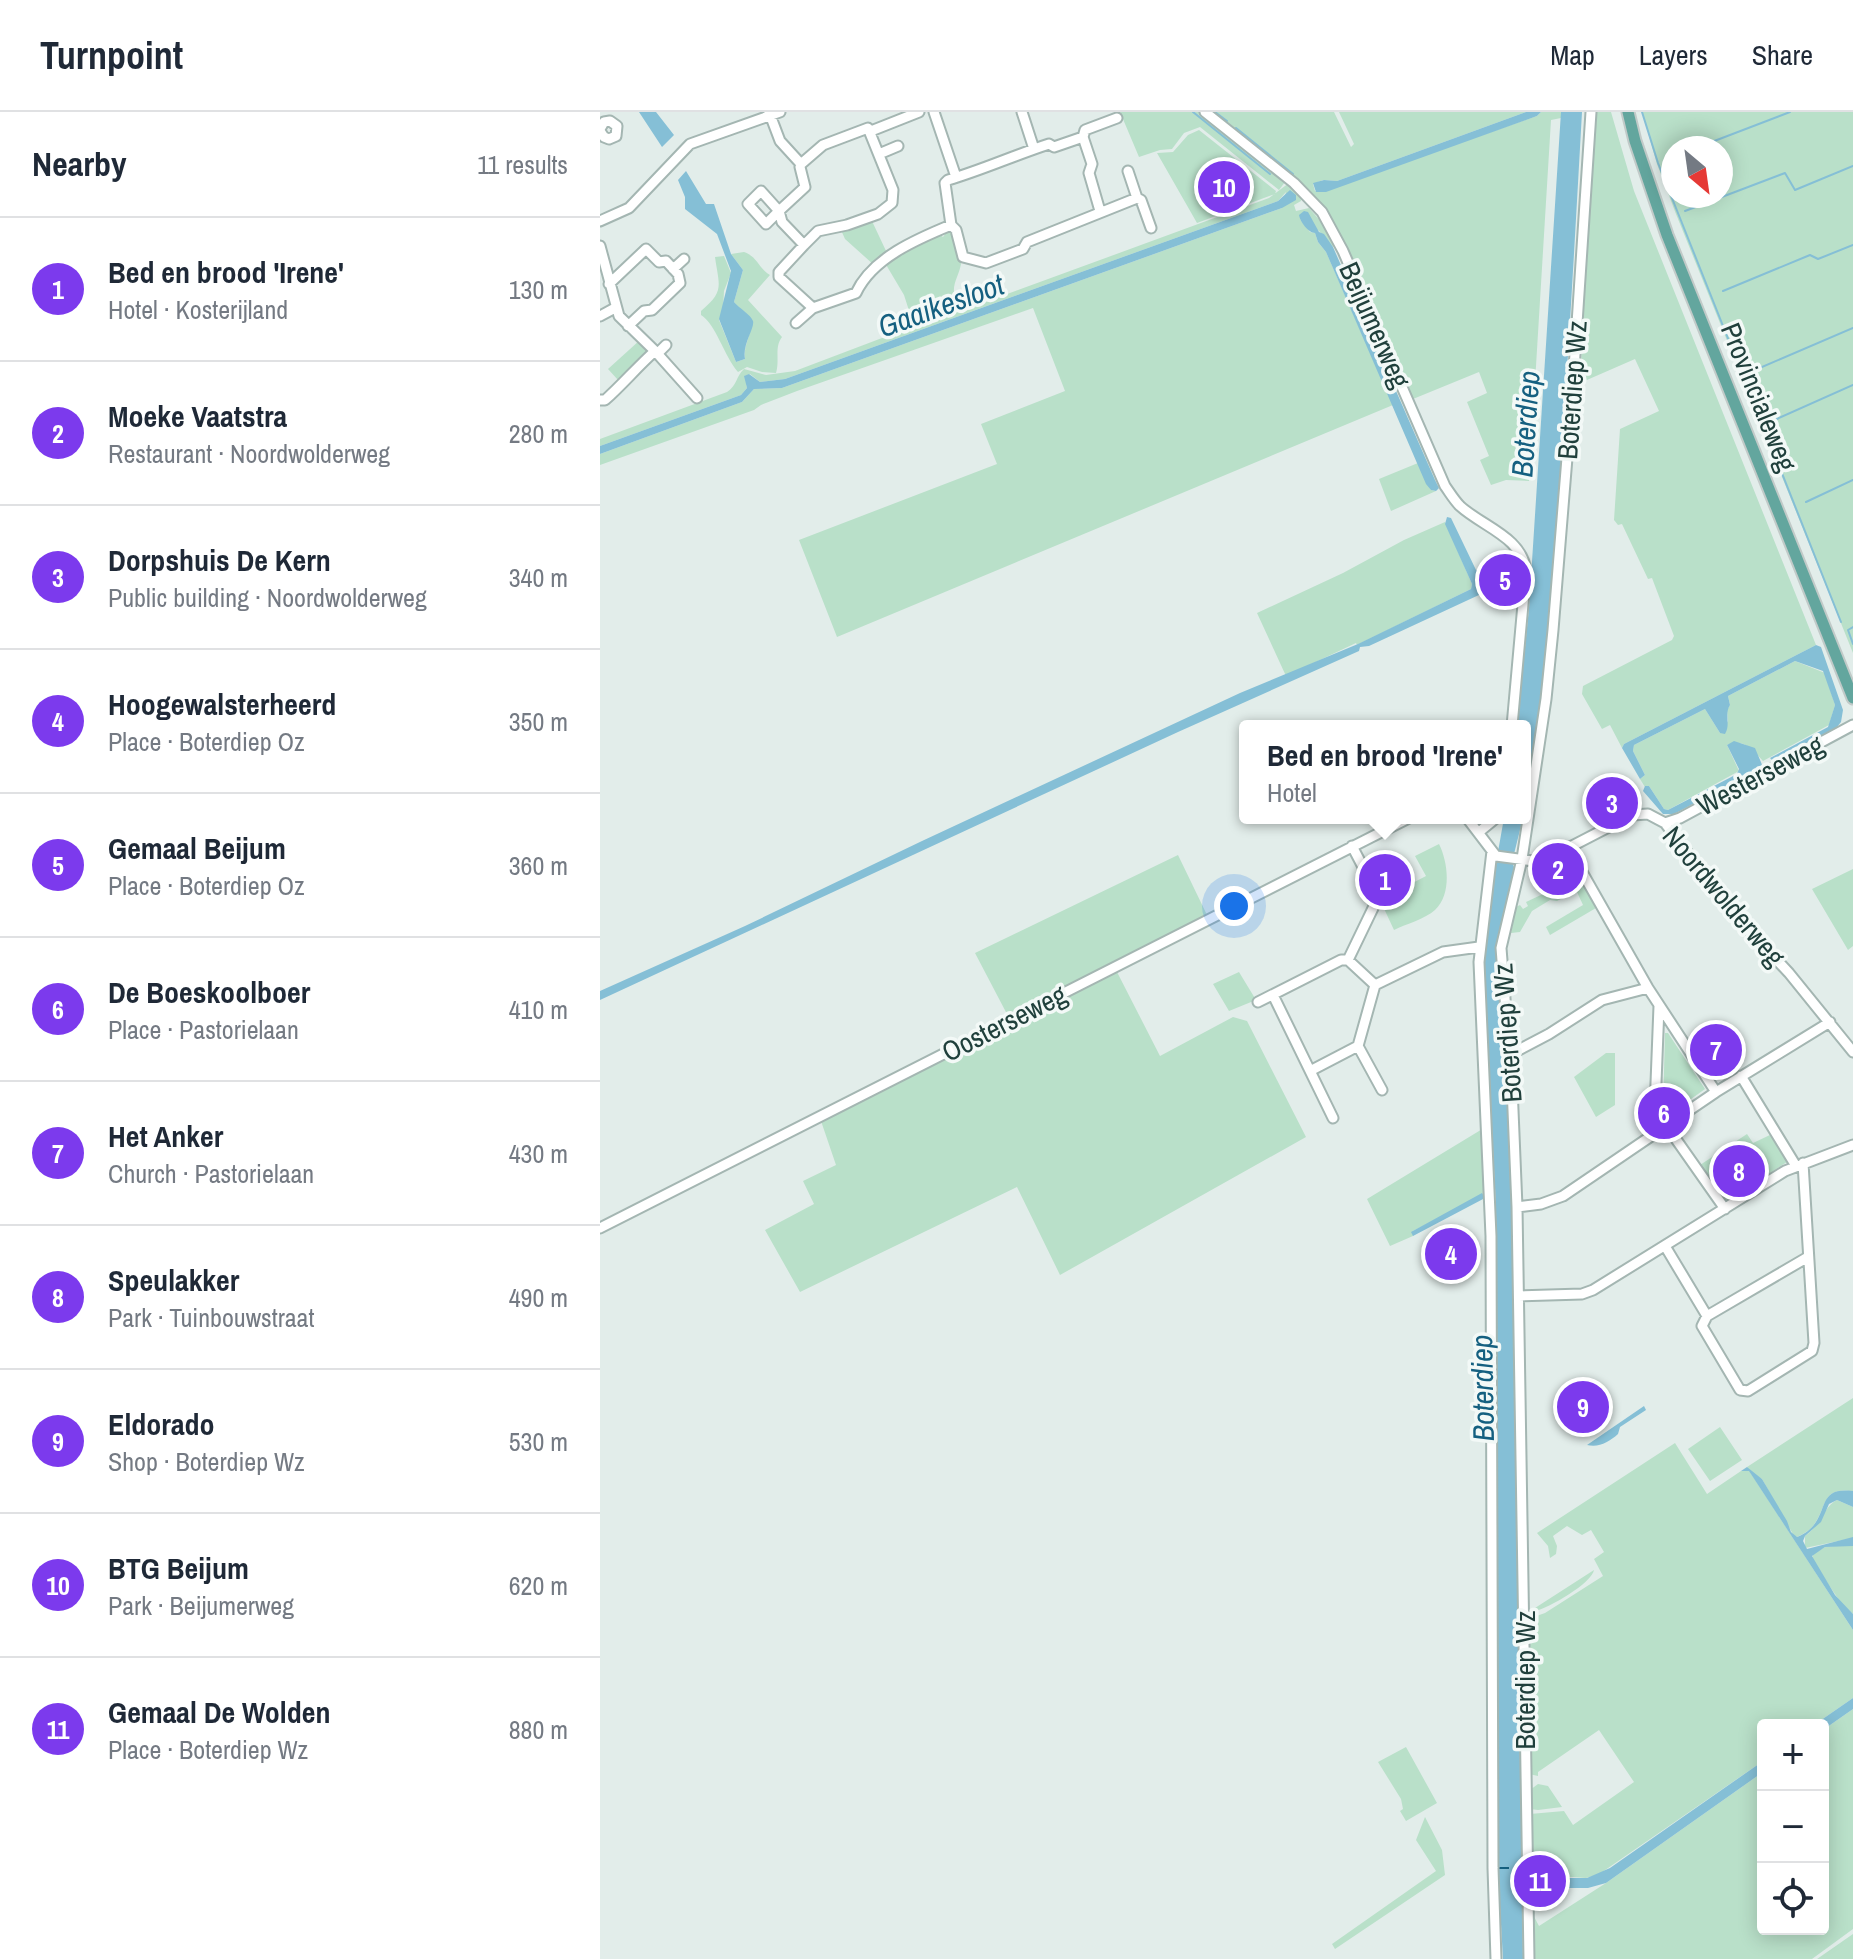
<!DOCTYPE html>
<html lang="en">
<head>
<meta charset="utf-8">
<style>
	body { margin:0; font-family:"Archivo Narrow",sans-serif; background:#f2f2f3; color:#1f2937 }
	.controls { position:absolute; right:24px; bottom:24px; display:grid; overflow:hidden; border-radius:8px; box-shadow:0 4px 20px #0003 }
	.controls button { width:72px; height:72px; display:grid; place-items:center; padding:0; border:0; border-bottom:2px solid #e0e1e3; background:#fff; color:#1f2937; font:40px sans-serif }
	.compass { position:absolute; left:1061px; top:24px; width:72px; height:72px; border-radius:50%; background:#fff; box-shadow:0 4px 20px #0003; rotate:151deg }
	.you { position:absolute; left:634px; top:794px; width:28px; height:28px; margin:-20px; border:6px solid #fff; border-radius:50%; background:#1a73e8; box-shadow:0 0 0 12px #1a73e833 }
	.badge { display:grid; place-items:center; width:52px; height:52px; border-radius:50%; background:#7c3aed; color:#fff; font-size:26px; font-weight:700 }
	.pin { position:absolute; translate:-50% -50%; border:4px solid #fff; box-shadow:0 2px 8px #0006 }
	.popup { position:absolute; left:639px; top:608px; width:292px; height:104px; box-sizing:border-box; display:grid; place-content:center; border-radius:8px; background:#fff; filter:drop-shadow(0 2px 6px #0005); font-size:26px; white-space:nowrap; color:#747a83 }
	.popup b { font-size:30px; color:#1f2937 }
	.popup::after { content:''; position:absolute; left:50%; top:100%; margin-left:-16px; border:16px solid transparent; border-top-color:#fff }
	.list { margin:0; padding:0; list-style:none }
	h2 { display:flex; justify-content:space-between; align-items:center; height:104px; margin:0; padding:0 32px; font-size:34px }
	h2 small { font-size:26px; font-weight:400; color:#747a83 }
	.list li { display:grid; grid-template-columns:52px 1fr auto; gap:24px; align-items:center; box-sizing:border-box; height:144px; padding:0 32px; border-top:2px solid #e0e1e3 }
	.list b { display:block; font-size:30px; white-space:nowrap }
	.list p { margin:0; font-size:26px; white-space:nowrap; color:#747a83 }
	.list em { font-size:26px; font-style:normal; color:#747a83 }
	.icon { flex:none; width:44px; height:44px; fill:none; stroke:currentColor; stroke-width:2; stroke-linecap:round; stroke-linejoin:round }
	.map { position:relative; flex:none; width:1253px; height:1847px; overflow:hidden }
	header { display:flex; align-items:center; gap:48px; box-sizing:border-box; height:112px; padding:0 40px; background:#fff; border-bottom:2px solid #e0e1e3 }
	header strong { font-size:38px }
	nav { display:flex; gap:44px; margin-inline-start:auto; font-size:28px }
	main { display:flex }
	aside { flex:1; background:#fff }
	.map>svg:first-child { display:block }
	.green { fill:#b9e0c9; fill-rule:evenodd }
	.water { fill:#85bfd6 }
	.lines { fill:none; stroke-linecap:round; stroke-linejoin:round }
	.stream { stroke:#85bfd6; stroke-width:2 }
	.ferry { stroke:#156080; stroke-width:2; stroke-dasharray:10 8; stroke-linecap:butt }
	.minor-casing { stroke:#a4b6b2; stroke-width:13 }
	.major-casing { stroke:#c1cac8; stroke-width:15 }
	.minor { stroke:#fff; stroke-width:9 }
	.major { stroke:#63a69e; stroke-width:11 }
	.labels { text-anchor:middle; stroke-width:7; stroke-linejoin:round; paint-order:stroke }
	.street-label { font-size:28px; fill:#20403c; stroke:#f3f9f7 }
	.water-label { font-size:30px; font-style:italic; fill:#156080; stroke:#f3f9f7 }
</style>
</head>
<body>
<header>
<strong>Turnpoint</strong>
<nav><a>Map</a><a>Layers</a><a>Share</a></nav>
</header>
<main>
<aside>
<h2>Nearby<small>11 results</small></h2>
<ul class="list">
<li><span class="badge">1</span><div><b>Bed en brood 'Irene'</b><p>Hotel · Kosterijland</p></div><em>130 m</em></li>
<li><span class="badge">2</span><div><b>Moeke Vaatstra</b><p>Restaurant · Noordwolderweg</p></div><em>280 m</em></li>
<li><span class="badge">3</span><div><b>Dorpshuis De Kern</b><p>Public building · Noordwolderweg</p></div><em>340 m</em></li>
<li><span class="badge">4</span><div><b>Hoogewalsterheerd</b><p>Place · Boterdiep Oz</p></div><em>350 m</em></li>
<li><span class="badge">5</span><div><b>Gemaal Beijum</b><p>Place · Boterdiep Oz</p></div><em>360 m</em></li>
<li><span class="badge">6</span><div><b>De Boeskoolboer</b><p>Place · Pastorielaan</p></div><em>410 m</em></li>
<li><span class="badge">7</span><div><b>Het Anker</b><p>Church · Pastorielaan</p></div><em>430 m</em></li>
<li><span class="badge">8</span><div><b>Speulakker</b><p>Park · Tuinbouwstraat</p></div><em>490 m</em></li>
<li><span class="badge">9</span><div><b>Eldorado</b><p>Shop · Boterdiep Wz</p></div><em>530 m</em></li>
<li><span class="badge">10</span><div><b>BTG Beijum</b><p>Park · Beijumerweg</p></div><em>620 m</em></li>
<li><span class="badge">11</span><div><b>Gemaal De Wolden</b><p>Place · Boterdiep Wz</p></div><em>880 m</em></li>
</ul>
</aside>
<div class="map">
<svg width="1253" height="1847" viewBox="0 0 1253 1847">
	<rect width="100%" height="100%" fill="#e2edea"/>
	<path class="green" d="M520 0H599L685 70 679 78 600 15 584 21 572 37 560 38 539 45Z
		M612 0H734L751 35 754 32 739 0H926L737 69 723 68 713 72 715 79 720 80 937 4 941 0H961V6L951 8 929 369 906 368 891 373 880 348 889 344 867 290 887 281 879 260 813 287 732 109 721 91Z
		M994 0H1011L1034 79 1216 533 1024 632 1022 636 1010 613 1002 617 982 582 983 574 1072 528 1074 524 1052 466 1048 467 1022 412 1018 413 1014 408 1020 317 1059 299 1035 247 980 271Z
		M1042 0H1253V541L1076 102 1057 52ZM1073 36H1121V84H1073Z
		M599 18 676 79 675 82 597 111 557 41 573 40 588 23Z
		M689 71 700 82 701 89 694 93 696 99 709 96 723 112 735 133 733 135 719 119 700 107 710 120 715 121 718 130 726 140 793 293 237 525 199 428 397 352 381 312 465 279 433 196 197 279 161 293 154 298 0 353V342L142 290 154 277 182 276 682 96 686 80 678 89 185 267 160 270 150 262 145 264 147 276 141 283 0 334V327L127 280C137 274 136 264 144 257L166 263 195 259 311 215 334 192 372 195 669 86Z
		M271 107 287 141 274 153 245 127 241 118Z
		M348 118 354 120C353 134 363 138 361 152 359 164 351 173 355 185L367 189 366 193 334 189 313 211 304 183 285 151 331 124 334 126 339 122 343 125Z
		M144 140C158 145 159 157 170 163L148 188 182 225C174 235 180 248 176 261L162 260 147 255 138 260C124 244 116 212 101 203V199C125 179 119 174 115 145L124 144 131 161 124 179 123 198 119 208 136 250 145 247C142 233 157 215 148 204 145 199 138 196 134 190L143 158 131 142Z
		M40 228 49 238 18 268 8 257Z
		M818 351 831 378 836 379 791 399 779 367Z
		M845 410 872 472 871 477 757 533 756 531 686 564 657 501 743 461 804 428Z
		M1195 549 1225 561 1235 593 1229 613 1163 649C1154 639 1144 625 1127 633L1139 659 1068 698 1064 697 1049 674 1045 675 1040 667 1045 663 1033 639 1034 633 1105 597 1120 621 1128 609 1127 598 1130 593 1128 584Z
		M839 732C848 750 852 782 835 798 825 807 806 812 794 818L780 788 826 764 815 744Z
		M578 743 607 803 408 904 375 841Z
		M1253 757V834L1248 838 1212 777Z
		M979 765 996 796 950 823 946 815 983 793 977 780H974L957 789 950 788 932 799 920 820 911 821 916 795 920 793 923 797 928 794 926 790Z
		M517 860 560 944 633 905 647 909 706 1025 460 1163 417 1075 200 1180 165 1118 214 1092 203 1069 236 1053 221 1009Z
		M639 860 656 888 629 899 613 872Z
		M1065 921H1068L1105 977 1070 1002 1063 998Z
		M1006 941H1015V993L996 1005 974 965Z
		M884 1016 887 1082 813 1119V1124L790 1134 767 1087Z
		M1147 1022 1153 1031 1170 1023 1187 1050 1125 1090 1100 1053Z
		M1253 1286V1379C1220 1375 1228 1395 1213 1414 1209 1419 1203 1422 1197 1425L1194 1424 1162 1367 1150 1360 1253 1518V1586L1214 1613H1163V1649L998 1763 986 1766 930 1762V1702L964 1699 973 1713 1034 1670 999 1618 938 1660V1664L929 1662 928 1507 945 1501 1003 1464 994 1447 1004 1440 991 1418 982 1423 967 1414 953 1424 957 1434 956 1442 950 1446 948 1434 937 1421 1075 1331 1107 1382 1141 1359H1150L1147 1355Z
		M1120 1315 1142 1348 1110 1369 1088 1337Z
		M1237 1388 1253 1395V1426L1205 1436V1424C1221 1413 1224 1394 1237 1388Z
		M1235 1434H1253V1502L1241 1491 1212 1448 1213 1442 1225 1435Z
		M994 1458C992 1471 949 1496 935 1499V1496Z
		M1253 1597V1817L1212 1847H932L931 1799 939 1814 1006 1771 1163 1660V1817H1223V1618Z
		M806 1635 837 1691 806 1709 800 1699 803 1697 801 1687 778 1650Z
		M938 1672 948 1674 962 1695 938 1698 930 1697V1678Z
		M825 1705 842 1738 845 1763 735 1837 732 1832 836 1759 816 1728Z
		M1253 1822V1847H1217Z"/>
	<path class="water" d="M39 0H56L74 23 62 35Z
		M926 0H941L937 4 726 80H716L713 71 724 68 737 69Z
		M961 0H982C976 107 970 215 963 322 956 447 948 573 925 697V614H917L929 496Z
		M86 59 106 92H114L131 142 143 158 134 190C139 196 151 203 153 209 155 216 142 232 145 247L136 250 119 207 131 159 117 122 85 97V85L78 68Z
		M690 78 696 83V88L682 96 182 276 154 277 142 290 0 342V334L141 283 147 276 144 264 149 262 160 270 185 267 678 89Z
		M704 99 708 100 719 120 724 122 733 135 835 368 839 376 836 379 831 378 826 372 726 140 718 130 715 121C709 121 700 110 699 103Z
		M847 405 851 406 876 458 889 467 894 476 769 534 760 535 759 539 578 620 0 888V879L145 814 322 729 640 581 758 532 871 477 872 472 845 412Z
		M1216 533 1221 535 1243 598 1241 610 1237 615 1180 646 1173 649 1170 646 1228 615 1235 593 1223 559 1195 549 1128 584 1130 593C1124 602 1131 612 1125 622L1120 621 1105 597 1034 633 1033 639 1045 663 1040 667 1022 636 1024 632Z
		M1134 629 1155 636 1163 655 1074 702H1063L1043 679 1045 674H1049L1064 697 1068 698 1137 662 1139 657 1127 633Z
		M904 706H923L912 750 914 755 902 820 913 1074 923 1847H903L899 1777 896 1095 883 845V824Z
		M882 1081 885 1086 813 1124 811 1120Z
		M1044 1294 1046 1298 1020 1315 1018 1322C1009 1330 999 1336 987 1333Z
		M1147 1355 1162 1367 1187 1409 1191 1420 1197 1425C1202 1423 1209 1419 1213 1414 1228 1396 1219 1375 1253 1379V1395L1237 1388 1229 1392 1221 1410 1205 1424 1203 1429 1207 1437 1253 1425V1434L1225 1435 1212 1444 1235 1483 1253 1502V1518L1149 1359H1141Z
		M1253 1586V1597L1223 1618V1613H1214Z
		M1163 1649V1660L1006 1771 988 1776H954L953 1766H987L1010 1756Z"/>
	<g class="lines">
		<path class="stream" d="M593 0 670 62
			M615 0 627 9
			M1042 0 1058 51 1139 254
			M636 16 693 62
			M1096 36 1190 0
			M1065 48 1073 45
			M1085 99 1185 61 1195 78 1253 54
			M1123 179 1210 143 1218 147 1253 133
			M1155 258 1253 216
			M1143 263 1241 510
			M1170 310 1253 273
			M1206 390 1253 368
			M1253 515 1248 518 1253 532"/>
		<path class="ferry" d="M899 1756H921"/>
		<g class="minor-casing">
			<path id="minor" d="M169 0 180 29 201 52 200 55 205 75 179 99 182 110 204 133 179 160V165L213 196 196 211
				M334 0 356 65
				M422 0 434 37
				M605 0 694 71 722 100 743 139 845 374C850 381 854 388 860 394 883 415 922 425 926 459L912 614
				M0 17 4 10 10 9 17 14 16 24 9 27 4 25 0 19
				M271 19 319 0
				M483 25 485 18 517 6
				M279 42 298 34
				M201 52 223 33 268 16 293 78 292 91 278 102 247 113 218 119 204 133
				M528 59 537 86 541 88 551 116
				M161 79 179 99 166 112 148 92Z
				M500 99 489 61 492 52 483 25 454 35 449 32C415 43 382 58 348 68L345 71 351 113 356 118 363 145 386 151 423 137 427 130 537 86
				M0 109 29 96 90 32 180 0
				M0 134 19 204 55 239C37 255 23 272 5 288H0
				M73 157 84 147
				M9 172 46 137 59 150 66 149 78 162 80 171 52 198 44 199 28 214
				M213 196 256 181C272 146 317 127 351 113
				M0 204 15 196
				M55 239 97 286
				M57 242 66 233
				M867 706 896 744 941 750 1032 703 1048 702 1065 711 1134 802 1189 861 1253 940
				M1065 711 1080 706 1253 613
				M879 720 896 706
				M969 737 1048 876 1116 980
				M892 739 879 850 891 1124 893 1756 896 1847
				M748 848 775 873 758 934 782 978
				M748 848 775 792V778L752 734
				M775 873 843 840 879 835
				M673 883 733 1006
				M658 890 741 848H748
				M909 943 949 922 1002 888 1048 876
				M710 959 758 934
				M1141 964 1196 1054
				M1066 1013 1125 1097
				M1054 1022 1059 894
				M917 1095 941 1092 963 1084 1116 980 1230 910
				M0 1116 809 706
				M1065 1134 1107 1204 1102 1214 1140 1278 1148 1279 1212 1239 1214 1231 1203 1051
				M919 1184 982 1182 993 1178 1185 1059 1253 1033
				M1107 1204 1208 1145
				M929 1847 917 1095 912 974 901 836 922 747 946 587 953 518 973 272 991 0"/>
		</g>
		<g class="major-casing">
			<path id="major" d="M1028 0 1035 29 1067 123 1253 586"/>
		</g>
		<use href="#minor" class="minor"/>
		<use href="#major" class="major"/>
	</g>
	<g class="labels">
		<g class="street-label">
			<text transform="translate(775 213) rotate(66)" y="10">Beijumerweg</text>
			<text transform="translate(972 278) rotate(-86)" y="10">Boterdiep Wz</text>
			<text transform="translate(1159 285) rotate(68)" y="10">Provincialeweg</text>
			<text transform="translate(1160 663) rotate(-28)" y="10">Westerseweg</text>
			<text transform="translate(1124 784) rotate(50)" y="10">Noordwolderweg</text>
			<text transform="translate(404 911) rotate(-27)" y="10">Oosterseweg</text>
			<text transform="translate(907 921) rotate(-94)" y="10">Boterdiep Wz</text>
			<text transform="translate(925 1568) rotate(-90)" y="10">Boterdiep Wz</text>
		</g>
		<g class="water-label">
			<text transform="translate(341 194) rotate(-20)" y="10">Gaaikesloot</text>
			<text transform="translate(926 312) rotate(-86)" y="10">Boterdiep</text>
			<text transform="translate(883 1276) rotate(-91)" y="10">Boterdiep</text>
		</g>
	</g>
</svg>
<div class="controls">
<button>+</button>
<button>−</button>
<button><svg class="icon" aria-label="locate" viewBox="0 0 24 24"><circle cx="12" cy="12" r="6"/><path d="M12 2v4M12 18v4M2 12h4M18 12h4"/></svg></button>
</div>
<svg class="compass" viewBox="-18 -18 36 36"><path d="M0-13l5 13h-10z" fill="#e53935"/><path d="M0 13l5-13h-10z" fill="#747a83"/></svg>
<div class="you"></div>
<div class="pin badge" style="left:785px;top:768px">1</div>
<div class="popup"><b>Bed en brood 'Irene'</b>Hotel</div>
<div class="pin badge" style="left:958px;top:757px">2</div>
<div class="pin badge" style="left:1012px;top:691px">3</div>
<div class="pin badge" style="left:851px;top:1142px">4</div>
<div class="pin badge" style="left:905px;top:468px">5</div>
<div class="pin badge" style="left:1064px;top:1001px">6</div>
<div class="pin badge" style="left:1116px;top:938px">7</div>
<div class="pin badge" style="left:1139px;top:1059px">8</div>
<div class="pin badge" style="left:983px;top:1295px">9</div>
<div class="pin badge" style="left:624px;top:75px">10</div>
<div class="pin badge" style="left:940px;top:1769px">11</div>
</div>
</main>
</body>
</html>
